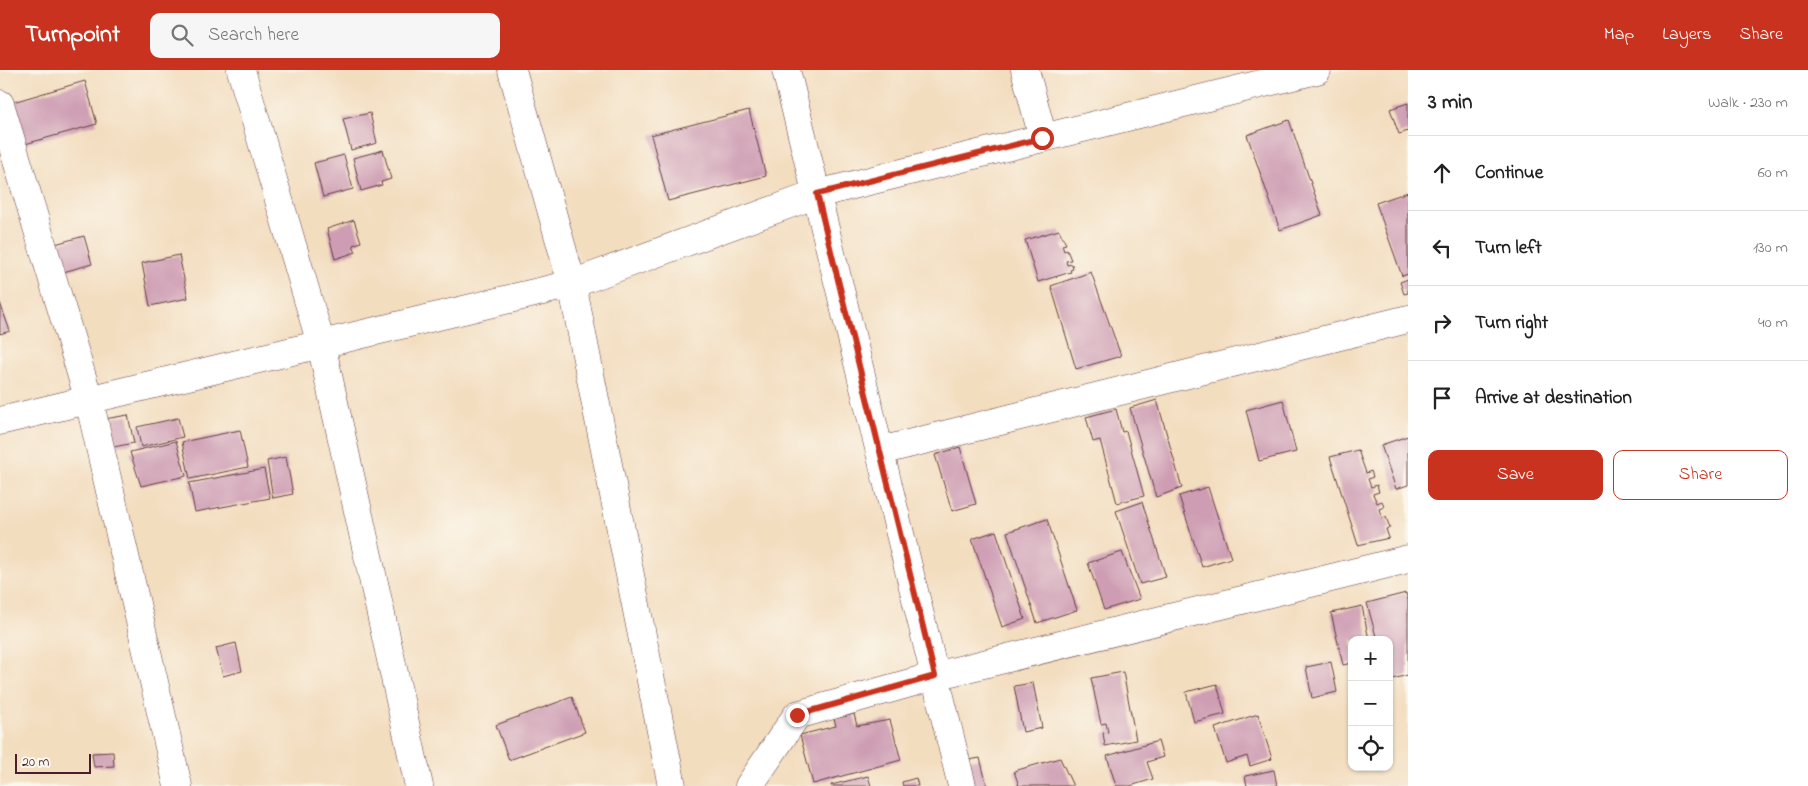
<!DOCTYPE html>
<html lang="en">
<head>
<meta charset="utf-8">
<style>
	body { margin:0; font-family:"Indie Flower",sans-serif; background:#f6f6f6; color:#222 }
	.controls { position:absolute; right:15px; bottom:15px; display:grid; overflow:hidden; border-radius:10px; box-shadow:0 1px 4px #0004 }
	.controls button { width:45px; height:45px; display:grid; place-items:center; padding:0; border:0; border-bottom:1px solid #e0e0e0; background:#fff; color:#222; font:25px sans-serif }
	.scale { position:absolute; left:15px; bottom:12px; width:76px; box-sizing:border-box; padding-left:5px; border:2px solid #4a1f2b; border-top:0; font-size:14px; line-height:18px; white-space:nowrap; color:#4a1f2b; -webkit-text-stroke:4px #fbf7ec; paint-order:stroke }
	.stop { position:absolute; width:15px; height:15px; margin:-11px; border:4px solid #c8321e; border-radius:50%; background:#fff }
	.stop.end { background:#c8321e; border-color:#fff; box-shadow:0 1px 5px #0008 }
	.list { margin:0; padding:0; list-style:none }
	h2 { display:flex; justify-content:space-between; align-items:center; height:65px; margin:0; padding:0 20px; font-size:21px }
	h2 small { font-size:16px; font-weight:400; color:#767676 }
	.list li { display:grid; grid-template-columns:32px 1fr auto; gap:15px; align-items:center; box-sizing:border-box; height:75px; padding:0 20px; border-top:1px solid #e0e0e0 }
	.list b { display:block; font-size:19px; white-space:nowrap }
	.list em { font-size:16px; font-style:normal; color:#767676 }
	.actions { display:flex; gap:10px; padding:15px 20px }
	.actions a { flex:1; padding:11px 0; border:1px solid #c8321e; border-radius:10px; text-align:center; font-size:18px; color:#c8321e }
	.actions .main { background:#c8321e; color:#fff }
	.icon { flex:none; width:28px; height:28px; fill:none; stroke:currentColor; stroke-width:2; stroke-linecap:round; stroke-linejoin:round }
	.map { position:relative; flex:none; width:1408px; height:716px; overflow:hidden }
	header { display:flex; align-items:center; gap:30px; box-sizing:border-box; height:70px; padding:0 25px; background:#c8321e; color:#fff }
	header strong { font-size:24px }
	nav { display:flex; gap:28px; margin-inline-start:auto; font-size:18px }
	.search { width:350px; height:45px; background:#f6f6f6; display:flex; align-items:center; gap:12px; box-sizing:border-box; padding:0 18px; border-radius:10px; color:#767676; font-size:19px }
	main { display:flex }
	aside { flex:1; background:#fff }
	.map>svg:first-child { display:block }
	.building { fill:#ce9db3 }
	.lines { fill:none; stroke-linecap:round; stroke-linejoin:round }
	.minor-casing { stroke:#633c41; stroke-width:29 }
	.minor { stroke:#fff; stroke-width:28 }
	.route { stroke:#c8321e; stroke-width:6 }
</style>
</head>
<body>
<header>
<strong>Turnpoint</strong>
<div class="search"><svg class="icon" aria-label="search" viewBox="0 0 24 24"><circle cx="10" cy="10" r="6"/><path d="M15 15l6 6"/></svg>Search here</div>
<nav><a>Map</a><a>Layers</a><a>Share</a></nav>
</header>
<main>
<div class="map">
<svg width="1408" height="716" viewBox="0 0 1408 716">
	<rect width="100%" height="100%" fill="#fbf7ec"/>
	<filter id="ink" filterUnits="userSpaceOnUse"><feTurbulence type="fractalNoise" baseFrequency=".02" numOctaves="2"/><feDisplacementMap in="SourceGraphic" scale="10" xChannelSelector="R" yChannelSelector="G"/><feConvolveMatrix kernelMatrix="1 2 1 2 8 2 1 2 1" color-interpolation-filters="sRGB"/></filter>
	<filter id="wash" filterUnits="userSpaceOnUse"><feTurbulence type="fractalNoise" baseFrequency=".0096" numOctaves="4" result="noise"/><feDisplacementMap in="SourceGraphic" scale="20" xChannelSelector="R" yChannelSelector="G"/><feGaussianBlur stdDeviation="1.12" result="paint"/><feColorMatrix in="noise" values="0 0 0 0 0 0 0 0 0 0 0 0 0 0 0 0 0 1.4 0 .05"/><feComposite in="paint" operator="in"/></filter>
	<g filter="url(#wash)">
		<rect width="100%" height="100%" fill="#f3ddbf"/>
		<g id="blocks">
			<path class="building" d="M85 11 97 54 25 74 13 32Z
				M1408 33V61L1399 64 1390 39Z
				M749 40 766 106 668 131 651 65Z
				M370 43 377 73 351 80 343 49Z
				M1289 50 1322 145 1280 160 1247 65Z
				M383 80 391 109 381 112 382 115 361 121 353 88Z
				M344 85 353 119 323 127 314 93Z
				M1408 122V204L1402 206 1376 133Z
				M354 150 361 172 353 175 356 182 335 189 327 159Z
				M1059 160 1066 174 1062 175 1064 181 1067 180 1071 190 1066 191 1067 195 1072 194 1073 199 1070 200 1071 202 1038 212 1025 170Z
				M84 166 92 194 56 204 48 176Z
				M179 185 188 228 150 236 142 193Z
				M1091 202 1121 286 1076 299 1051 216Z
				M1408 209V223L1404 224 1400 212Z
				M0 233 10 261 0 264Z
				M1157 330 1182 418 1156 427 1130 338Z
				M1283 330 1296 382 1259 391 1246 340Z
				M1116 339 1122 362 1126 361 1144 426 1117 433 1100 370 1093 372 1086 347Z
				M128 345 134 373 98 380 93 351Z
				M178 348 183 367 141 377 137 357Z
				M240 360 248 397 190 409 182 372Z
				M1408 366V415L1396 419 1381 375Z
				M176 371 186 406 141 416 130 382Z
				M960 377 976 434 952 441 935 385Z
				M1358 380 1366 403 1371 401 1373 407 1368 409 1371 417 1377 415 1379 422 1373 424 1377 433 1382 431 1384 437 1379 439 1382 448 1386 447 1390 458 1386 459 1389 468 1358 475 1330 387Z
				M286 387 293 424 273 428 267 391Z
				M264 399 270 428 195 442 189 413Z
				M1208 417 1231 488 1202 497 1179 426Z
				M1142 432 1166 507 1140 514 1116 441Z
				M1047 449 1077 540 1037 553 1007 462Z
				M996 461 1025 549 1002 557 972 469Z
				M1122 482 1140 529 1104 540 1088 493Z
				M1406 523 1408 531V605L1389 610V570H1377L1367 533Z
				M1362 536 1369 570H1352V593L1343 595 1331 543Z
				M236 573 242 601 223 606 216 578Z
				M1331 592 1337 622 1312 628 1306 597Z
				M1123 602 1136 670 1105 676 1103 663 1108 662 1106 653 1101 654 1091 608Z
				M1033 613 1042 658 1023 662 1014 616Z
				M1217 614 1225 644 1194 652 1186 622Z
				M572 627 585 662 509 690 496 655Z
				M854 644 857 656 890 650 901 690 813 714 800 665 836 656 834 649Z
				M1258 644 1272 689 1250 696 1247 686 1226 693 1215 658Z
				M1158 671 1163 687 1147 692 1153 709 1130 716H1116L1107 686Z
				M113 682 114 696 94 697 92 683Z
				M980 688 987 716H968L963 691Z
				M1060 688 1073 716H1019L1014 701Z
				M1274 700 1277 716H1247L1245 706Z
				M868 706 871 716H831V715Z
				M916 708 918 716H903L902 712Z"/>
		</g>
	</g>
	<g filter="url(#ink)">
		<use href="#blocks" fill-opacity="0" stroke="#633c41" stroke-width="1"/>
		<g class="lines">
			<g class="minor-casing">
				<path id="minor" d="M241 0 321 274 419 716
					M512 0 572 214 672 716
					M786 0 962 716
					M1025 0 1043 68
					M0 34 89 330 178 716
					M0 351 572 214 817 124 1317 0
					M880 381 1408 249
					M749 716 797 645 935 606 1408 489"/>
			</g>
			<use href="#minor" class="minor"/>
		</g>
	</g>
	<g class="lines" filter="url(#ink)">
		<path class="route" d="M797 645 935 606 817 124 1042 68"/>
	</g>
</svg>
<div class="controls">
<button>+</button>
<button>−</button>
<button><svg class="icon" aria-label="locate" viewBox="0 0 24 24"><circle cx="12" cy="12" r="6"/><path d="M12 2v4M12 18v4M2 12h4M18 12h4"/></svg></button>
</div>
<div class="scale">20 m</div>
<div class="stop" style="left:1042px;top:68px"></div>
<div class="stop end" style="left:797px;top:645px"></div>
</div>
<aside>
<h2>3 min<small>Walk · 230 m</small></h2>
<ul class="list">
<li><svg class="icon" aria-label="ahead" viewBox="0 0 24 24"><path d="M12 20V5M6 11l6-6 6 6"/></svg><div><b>Continue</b></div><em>60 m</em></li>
<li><svg class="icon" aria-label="left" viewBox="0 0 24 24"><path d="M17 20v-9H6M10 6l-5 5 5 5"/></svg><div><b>Turn left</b></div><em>130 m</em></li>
<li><svg class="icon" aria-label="right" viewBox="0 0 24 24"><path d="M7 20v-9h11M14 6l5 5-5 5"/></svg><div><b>Turn right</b></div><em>40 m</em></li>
<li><svg class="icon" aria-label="arrive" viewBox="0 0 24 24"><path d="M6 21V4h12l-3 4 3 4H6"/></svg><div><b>Arrive at destination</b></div></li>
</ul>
<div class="actions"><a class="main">Save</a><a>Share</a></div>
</aside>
</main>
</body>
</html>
